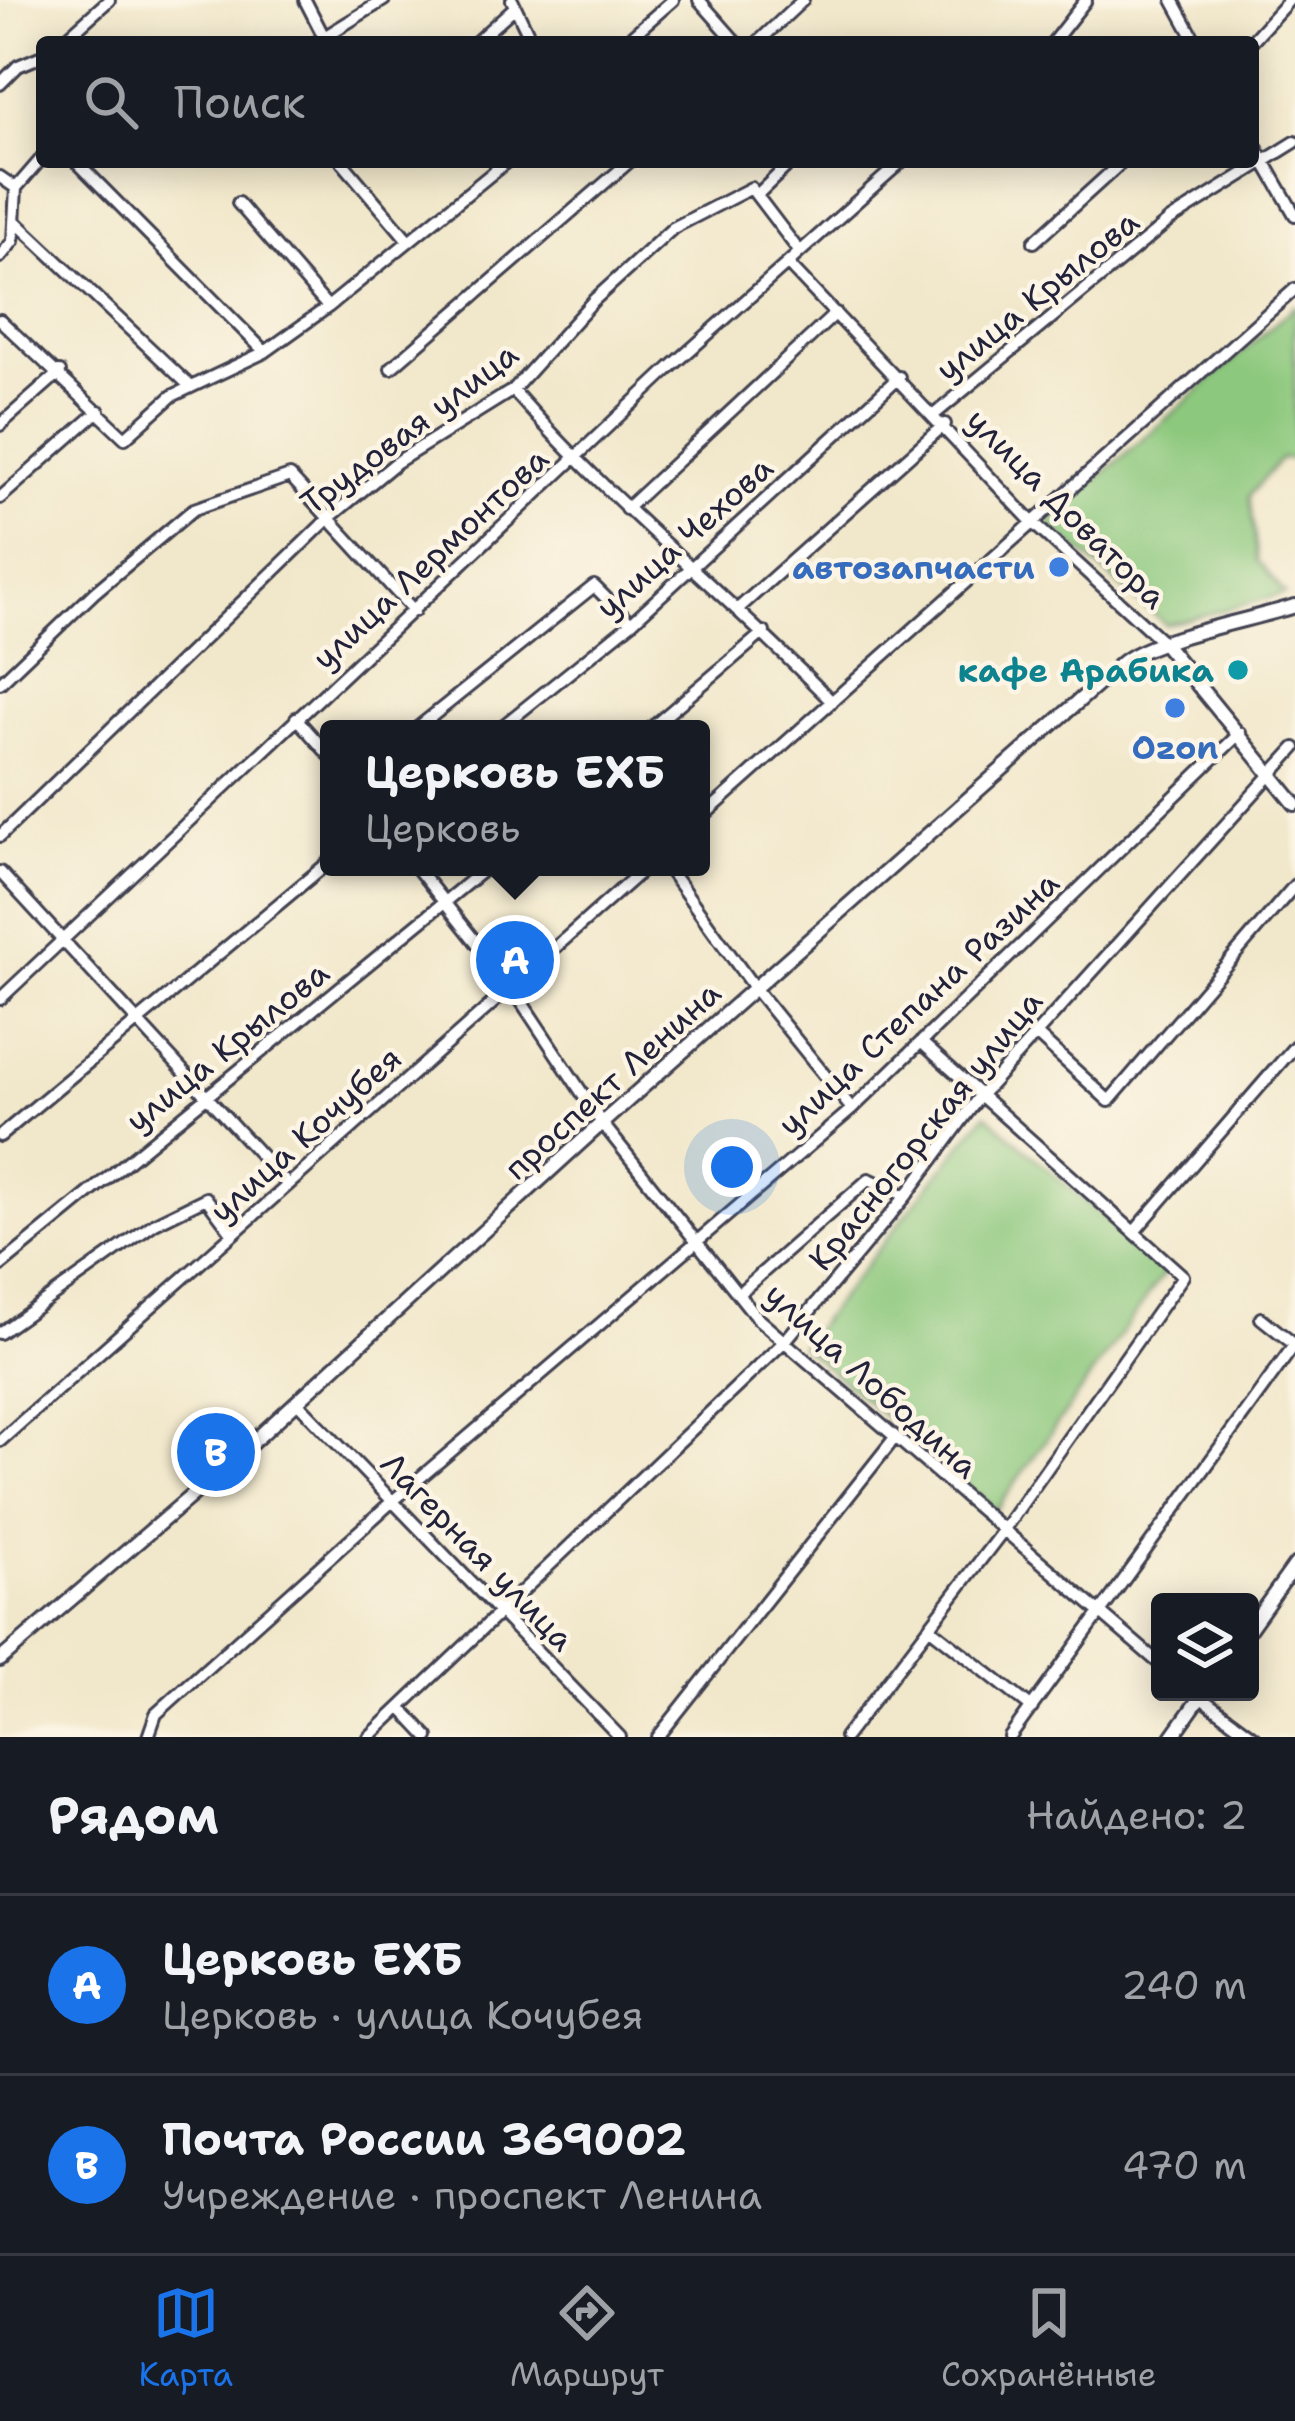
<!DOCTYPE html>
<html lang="ru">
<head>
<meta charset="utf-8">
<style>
	body { margin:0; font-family:"Shantell Sans",sans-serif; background:#242831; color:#f1f3f6 }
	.controls { position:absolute; right:36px; bottom:36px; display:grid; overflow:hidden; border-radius:12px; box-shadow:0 6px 30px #0003 }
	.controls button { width:108px; height:108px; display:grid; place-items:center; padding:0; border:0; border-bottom:3px solid #363941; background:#171b24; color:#f1f3f6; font:60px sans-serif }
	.you { position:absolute; left:732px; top:1167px; width:42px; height:42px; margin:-30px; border:9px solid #fff; border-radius:50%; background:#1a73e8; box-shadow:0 0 0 18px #1a73e833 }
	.badge { display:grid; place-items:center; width:78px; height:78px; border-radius:50%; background:#1a73e8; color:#fff; font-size:39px; font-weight:700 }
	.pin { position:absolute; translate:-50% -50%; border:6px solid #fff; box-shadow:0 3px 12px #0006 }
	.popup { position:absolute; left:320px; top:720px; width:390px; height:156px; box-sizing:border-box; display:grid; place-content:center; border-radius:12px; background:#171b24; filter:drop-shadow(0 3px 9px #0005); font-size:39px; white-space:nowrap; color:#9ea1a6 }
	.popup b { font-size:45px; color:#f1f3f6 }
	.popup::after { content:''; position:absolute; left:50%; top:100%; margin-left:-24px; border:24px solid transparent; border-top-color:#171b24 }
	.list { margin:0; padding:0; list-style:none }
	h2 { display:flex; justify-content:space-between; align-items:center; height:156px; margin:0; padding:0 48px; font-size:51px }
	h2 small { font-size:39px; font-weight:400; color:#9ea1a6 }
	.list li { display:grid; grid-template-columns:78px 1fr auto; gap:36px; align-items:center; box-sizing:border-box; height:180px; padding:0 48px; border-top:3px solid #363941 }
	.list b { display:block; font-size:45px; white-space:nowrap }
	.list p { margin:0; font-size:39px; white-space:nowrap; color:#9ea1a6 }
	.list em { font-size:39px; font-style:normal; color:#9ea1a6 }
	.icon { flex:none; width:66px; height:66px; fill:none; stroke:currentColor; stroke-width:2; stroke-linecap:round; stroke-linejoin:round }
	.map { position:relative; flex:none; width:1295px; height:1737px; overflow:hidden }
	.search { position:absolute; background:#171b24; box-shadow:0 6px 30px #0003; left:36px; right:36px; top:36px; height:132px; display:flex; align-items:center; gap:30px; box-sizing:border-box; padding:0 42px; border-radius:12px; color:#9ea1a6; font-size:45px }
	.sheet { height:516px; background:#171b24 }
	nav { display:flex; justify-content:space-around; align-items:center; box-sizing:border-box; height:168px; border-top:3px solid #363941; background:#171b24; font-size:33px; color:#9ea1a6 }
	nav a { display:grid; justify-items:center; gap:6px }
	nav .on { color:#1a73e8 }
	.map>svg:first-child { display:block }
	.green { fill:#8cc87d; stroke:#57755c; stroke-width:3 }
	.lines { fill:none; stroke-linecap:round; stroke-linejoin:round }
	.minor-casing { stroke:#414050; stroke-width:16 }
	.major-casing { stroke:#414050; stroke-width:18 }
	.minor { stroke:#fff; stroke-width:10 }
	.major { stroke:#fff; stroke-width:12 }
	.shop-dot { fill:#3f7fe0; stroke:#fcf5e5; stroke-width:4.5 }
	.culture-dot { fill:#0f9aa8; stroke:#fcf5e5; stroke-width:4.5 }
	.labels { text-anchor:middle; stroke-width:9; stroke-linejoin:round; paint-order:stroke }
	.street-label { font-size:33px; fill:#22223b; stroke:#fcf5e5 }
	.shop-label { font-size:33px; font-weight:bold; fill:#366cbe; stroke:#fcf5e5; text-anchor:end }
	.culture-label { font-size:33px; font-weight:bold; fill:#0d838f; stroke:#fcf5e5; text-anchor:end }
</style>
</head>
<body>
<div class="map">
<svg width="1295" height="1737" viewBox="0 0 1295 1737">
	<rect width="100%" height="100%" fill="#fcf5e5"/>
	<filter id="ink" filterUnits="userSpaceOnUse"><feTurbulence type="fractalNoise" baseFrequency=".00833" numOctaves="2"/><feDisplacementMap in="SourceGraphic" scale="24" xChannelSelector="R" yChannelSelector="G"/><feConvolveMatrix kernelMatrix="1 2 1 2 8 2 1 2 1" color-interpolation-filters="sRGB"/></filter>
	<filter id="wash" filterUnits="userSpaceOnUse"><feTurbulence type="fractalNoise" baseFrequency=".004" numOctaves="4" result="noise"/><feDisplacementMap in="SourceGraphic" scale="48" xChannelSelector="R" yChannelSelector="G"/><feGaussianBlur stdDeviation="2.7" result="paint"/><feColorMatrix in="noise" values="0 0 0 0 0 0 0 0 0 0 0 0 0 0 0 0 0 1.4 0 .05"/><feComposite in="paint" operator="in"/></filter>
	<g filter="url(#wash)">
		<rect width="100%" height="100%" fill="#f1e7ca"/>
		<path class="green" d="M1295 306V459H1280L1249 496 1258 561 1285 594 1166 625 1047 523Z
			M986 1114 1165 1272 996 1510 801 1346Z"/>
	</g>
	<g filter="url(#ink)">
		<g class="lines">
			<g class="minor-casing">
				<path id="minor" d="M305 0 324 37
					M512 0 532 42
					M699 0 736 42
					M1173 0 1196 42
					M62 42 109 0
					M316 42 384 0
					M476 42 515 7
					M625 42 673 0
					M758 42 803 0
					M1053 42 1086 0
					M1251 42 1289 0
					M0 84 18 66 42 56
					M1253 142 1295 215
					M77 162 265 352
					M342 162 407 239
					M0 177 16 188
					M757 195 791 162
					M238 203 328 307
					M16 222 191 387
					M1034 242 1122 162
					M0 257 13 241 16 188 42 158
					M788 264 1033 523 1162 641
					M0 320 125 438 172 396 265 352 328 307 506 162
					M391 368 629 162
					M513 390C611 503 728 595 832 702
					M935 414 1170 220 1295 142
					M0 425 60 372
					M0 498 99 411
					M626 509 836 313
					M740 607 945 424
					M0 683 95 592 194 509 290 476 414 611
					M296 718 329 755
					M416 729 594 586 631 623
					M499 729 631 623 899 377
					M650 729 764 632
					M701 818 1295 289
					M0 836 329 518 397 462 513 390 594 300 673 228 751 188 799 251
					M416 867 511 986 602 1123 758 1319 1160 1664
					M667 867 755 989 852 1109
					M0 872 288 1185
					M0 999 671 367 901 162
					M1036 1034 1109 1101 1295 885
					M0 1136 329 862
					M1134 1232 1295 1046
					M0 1266 487 867
					M738 1294 869 1179 906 1196
					M1261 1318 1295 1345
					M0 1333 155 1223 206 1198 233 1234
					M298 1403 620 1737
					M0 1441 646 867
					M929 1627 1032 1708
					M1193 1692 1254 1737
					M401 1708 428 1737
					M148 1737 156 1714 387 1506 852 1109 1240 733
					M369 1737 785 1341 906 1196 979 1097 1295 748
					M658 1737 893 1440
					M845 1737 1002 1532 1183 1276 922 1043
					M1010 1737 1295 1344"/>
			</g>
			<g class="major-casing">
				<path id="major" d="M1162 641 1295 804
					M1250 1628 1295 1565
					M0 1660 232 1461 602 1123 1123 662C1153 638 1251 620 1295 606
					M1172 1737 1204 1692"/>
			</g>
			<use href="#minor" class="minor"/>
			<use href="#major" class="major"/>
		</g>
	</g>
	<g class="shop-dot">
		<circle cx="1059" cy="567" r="12"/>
		<circle cx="1175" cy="708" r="12"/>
	</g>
	<circle class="culture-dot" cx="1238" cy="670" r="12"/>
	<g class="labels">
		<g class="street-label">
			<text transform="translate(1037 295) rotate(-39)" y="12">улица Крылова</text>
			<text transform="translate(409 428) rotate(-37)" y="12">Трудовая улица</text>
			<text transform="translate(1067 508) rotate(45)" y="12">улица Доватора</text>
			<text transform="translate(684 537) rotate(-42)" y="12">улица Чехова</text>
			<text transform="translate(430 558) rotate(-43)" y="12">улица Лермонтова</text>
			<text transform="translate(918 1003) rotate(-43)" y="12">улица Степана Разина</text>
			<text transform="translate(227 1046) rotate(-39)" y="12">улица Крылова</text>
			<text transform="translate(612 1080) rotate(-42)" y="12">проспект Ленина</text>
			<text transform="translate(925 1130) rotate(-51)" y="12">Красногорская улица</text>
			<text transform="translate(305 1134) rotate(-42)" y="12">улица Кочубея</text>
			<text transform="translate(872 1380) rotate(42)" y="12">улица Лободина</text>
			<text transform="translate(478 1551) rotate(46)" y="12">Лагерная улица</text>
		</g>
		<g class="shop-label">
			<text x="1035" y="579">автозапчасти</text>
			<text x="1175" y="759" text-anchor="middle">Ozon</text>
		</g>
		<g class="culture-label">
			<text x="1214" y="682">кафе Арабика</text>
		</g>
	</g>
</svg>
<div class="controls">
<button><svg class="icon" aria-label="layers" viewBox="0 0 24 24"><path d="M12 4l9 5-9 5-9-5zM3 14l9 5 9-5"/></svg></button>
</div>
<div class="you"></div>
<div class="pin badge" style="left:515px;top:960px">A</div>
<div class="popup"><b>Церковь ЕХБ</b>Церковь</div>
<div class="pin badge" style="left:216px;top:1452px">B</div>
<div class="search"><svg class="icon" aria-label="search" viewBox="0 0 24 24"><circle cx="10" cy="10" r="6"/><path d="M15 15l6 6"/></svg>Поиск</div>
</div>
<section class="sheet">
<h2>Рядом<small>Найдено: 2</small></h2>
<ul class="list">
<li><span class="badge">A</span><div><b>Церковь ЕХБ</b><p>Церковь · улица Кочубея</p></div><em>240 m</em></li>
<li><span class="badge">B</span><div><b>Почта России 369002</b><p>Учреждение · проспект Ленина</p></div><em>470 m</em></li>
</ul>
</section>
<nav>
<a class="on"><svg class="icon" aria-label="map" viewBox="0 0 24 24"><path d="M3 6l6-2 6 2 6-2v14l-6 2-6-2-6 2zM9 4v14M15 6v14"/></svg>Карта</a>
<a><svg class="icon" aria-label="directions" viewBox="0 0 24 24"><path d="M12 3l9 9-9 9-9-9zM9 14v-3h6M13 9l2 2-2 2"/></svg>Маршрут</a>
<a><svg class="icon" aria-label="saved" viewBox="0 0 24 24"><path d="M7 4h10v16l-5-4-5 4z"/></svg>Сохранённые</a>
</nav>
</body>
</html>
